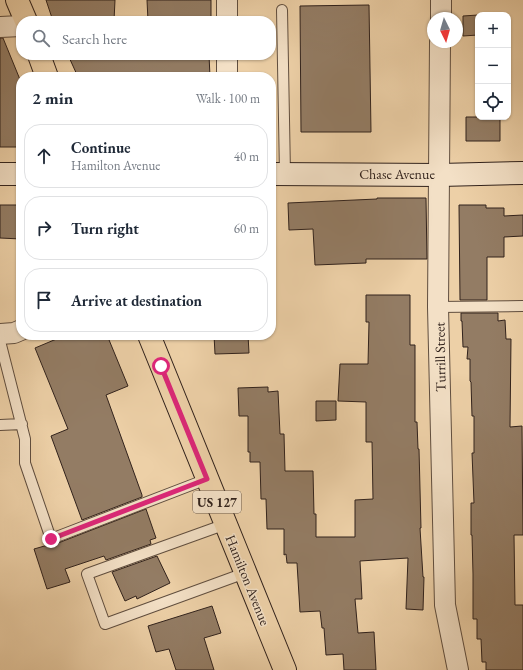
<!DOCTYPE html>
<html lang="en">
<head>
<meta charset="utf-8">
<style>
	body { margin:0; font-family:"EB Garamond",serif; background:#f6f6f7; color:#1f2937 }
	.controls { position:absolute; right:12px; top:12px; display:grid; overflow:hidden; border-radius:8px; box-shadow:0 1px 3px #0004 }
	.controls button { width:36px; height:36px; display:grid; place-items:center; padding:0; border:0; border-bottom:1px solid #e0e1e3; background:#fff; color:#1f2937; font:20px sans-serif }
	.compass { position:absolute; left:427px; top:12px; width:36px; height:36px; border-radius:50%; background:#fff; box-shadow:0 1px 3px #0004; rotate:175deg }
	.stop { position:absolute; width:12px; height:12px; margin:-9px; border:3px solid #db2777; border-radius:50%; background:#fff }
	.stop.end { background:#db2777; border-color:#fff; box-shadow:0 1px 4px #0008 }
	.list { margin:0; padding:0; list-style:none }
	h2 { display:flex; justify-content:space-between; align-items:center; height:52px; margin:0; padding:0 16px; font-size:17px }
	h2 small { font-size:13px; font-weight:400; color:#747a83 }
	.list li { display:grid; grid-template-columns:26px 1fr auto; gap:12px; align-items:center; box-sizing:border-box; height:64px; margin:0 8px 8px; padding:0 8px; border:1px solid #e0e1e3; border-radius:16px }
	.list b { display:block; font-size:15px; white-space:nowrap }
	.list p { margin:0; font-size:13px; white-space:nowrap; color:#747a83 }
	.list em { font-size:13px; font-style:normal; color:#747a83 }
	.icon { flex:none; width:22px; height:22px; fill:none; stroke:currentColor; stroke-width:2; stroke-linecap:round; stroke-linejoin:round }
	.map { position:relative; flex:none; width:523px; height:670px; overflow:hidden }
	.search { position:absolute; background:#fff; box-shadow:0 1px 3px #0004; left:16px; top:16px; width:260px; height:44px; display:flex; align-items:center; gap:10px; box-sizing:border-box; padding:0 14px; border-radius:16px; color:#747a83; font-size:15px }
	.panel { position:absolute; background:#fff; box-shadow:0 1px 3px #0004; left:16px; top:72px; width:260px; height:268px; border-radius:16px }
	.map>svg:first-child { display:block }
	.building { fill:#937c64; stroke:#31221c }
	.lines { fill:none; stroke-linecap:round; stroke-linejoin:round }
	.lane-casing { stroke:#604e3f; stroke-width:12 }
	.street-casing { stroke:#604e3f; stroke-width:22 }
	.secondary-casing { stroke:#31221c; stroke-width:24 }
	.primary-casing { stroke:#31221c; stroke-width:24 }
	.lane { stroke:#f3e0c6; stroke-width:10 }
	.street { stroke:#f3e0c6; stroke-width:20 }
	.secondary { stroke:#f3e0c6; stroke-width:22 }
	.primary { stroke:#edd0a7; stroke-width:22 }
	.route { stroke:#db2777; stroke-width:5 }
	.labels { text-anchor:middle; stroke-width:3; stroke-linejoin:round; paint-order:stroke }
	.shield { fill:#f3e0c6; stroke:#6b5b4f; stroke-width:1 }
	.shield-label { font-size:13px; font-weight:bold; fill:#31221c }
	.street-label { font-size:14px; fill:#31221c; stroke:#f3e0c6 }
</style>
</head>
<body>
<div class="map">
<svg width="523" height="670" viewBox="0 0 523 670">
	<rect width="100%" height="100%" fill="#edd0a7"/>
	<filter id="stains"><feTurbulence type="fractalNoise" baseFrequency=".005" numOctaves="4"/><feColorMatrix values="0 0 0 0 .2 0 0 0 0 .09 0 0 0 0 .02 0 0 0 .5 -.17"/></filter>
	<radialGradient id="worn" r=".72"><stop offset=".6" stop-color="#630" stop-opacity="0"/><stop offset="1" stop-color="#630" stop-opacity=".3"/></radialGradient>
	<path class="building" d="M46 0H115L114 21H53Z
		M147 0H211V19H206V21H148Z
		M369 5 371 132H301L300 6Z
		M478 15V35L463 36V16Z
		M0 38H3L21 82V147H0Z
		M68 55H209L210 77H78Z
		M466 117H500V141H466Z
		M377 198H426L427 259H366V263L315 265 313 229 289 230 288 203 377 199Z
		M0 205H21V239L0 238Z
		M459 205H486V208H504V216L523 215V236L504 237V257H487V300H460Z
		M366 295H410V345H415V422H417L418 449H419L421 528H420L423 577H424L423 610 406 609 408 558 360 561 362 599H355L358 633 374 632 376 670H344L343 654 326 655 324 628H322L320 611 300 612 297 563H287L286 554 284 555V529H267L266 499H261L260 462H250V452H248V416H239L238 388 268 387V392L278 391 280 434H284L285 471H313L314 514H316V537H355V500L373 499 372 442H366V402L338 401 340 364H368L369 322H366Z
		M461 313H498V321L505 320 506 339H511L510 427 522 426 523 535H514L515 605H523V670H486V662H482L481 639H477V619H473V574L472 535H471V503H474L472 453H474V416H472L471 382 470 381V359H467L468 347H463L462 321H461Z
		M66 335H107L128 386 106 395 142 495V497L82 520 51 436 68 429 35 348Z
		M214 335H248L249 353 215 354Z
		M316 401H336V420L316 421Z
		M146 509 156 538 150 540 151 544 106 560 104 556 65 569 70 582 47 589 34 549 48 545H53Z
		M157 556 170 583 137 599 136 596 125 601 112 572Z
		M212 606 221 633 204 638 214 670H176L169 649 156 652 148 626Z"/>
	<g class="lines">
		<g class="lane-casing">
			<path id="lane" d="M282 10 285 174
				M438 307 523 306
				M0 341 25 439V463L51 539 207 479
				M0 425 22 424
				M226 524 87 574 105 624 245 573"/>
		</g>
		<g class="street-casing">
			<path id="street" d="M227 0V21
				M441 18V0
				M0 27 21 26
				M440 42 438 307 445 605 458 670
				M227 55V77
				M0 334 14 333 21 330"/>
		</g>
		<g class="secondary-casing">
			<path id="secondary" d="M0 174H21
				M271 174 440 175 523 173"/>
		</g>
		<g class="primary-casing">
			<path id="primary" d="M17 0 26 21
				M39 55 47 77
				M149 335 285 670"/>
		</g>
		<use href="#lane" class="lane"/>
		<use href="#street" class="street"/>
		<use href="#secondary" class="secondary"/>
		<use href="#primary" class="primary"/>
	</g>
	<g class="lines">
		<path class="route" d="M51 539 207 479 161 366"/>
	</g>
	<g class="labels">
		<rect class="shield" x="193" y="491" width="48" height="22" rx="3"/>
		<g class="shield-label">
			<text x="217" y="507">US 127</text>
		</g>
		<g class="street-label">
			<text x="397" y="179">Chase Avenue</text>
			<text transform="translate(440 357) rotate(-91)" y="5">Turrill Street</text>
			<text transform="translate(248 580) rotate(68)" y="5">Hamilton Avenue</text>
		</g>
	</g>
	<rect width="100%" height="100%" filter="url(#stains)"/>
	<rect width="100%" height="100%" fill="url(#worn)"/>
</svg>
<div class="controls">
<button>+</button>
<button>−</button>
<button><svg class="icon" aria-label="locate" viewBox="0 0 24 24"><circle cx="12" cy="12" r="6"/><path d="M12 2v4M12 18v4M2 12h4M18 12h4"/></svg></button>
</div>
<svg class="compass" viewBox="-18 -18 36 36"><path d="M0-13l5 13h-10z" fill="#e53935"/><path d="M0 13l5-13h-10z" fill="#747a83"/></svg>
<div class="stop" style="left:161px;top:366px"></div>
<div class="stop end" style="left:51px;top:539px"></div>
<div class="search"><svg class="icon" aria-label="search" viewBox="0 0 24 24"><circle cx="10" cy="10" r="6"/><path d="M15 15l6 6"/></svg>Search here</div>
<section class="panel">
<h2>2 min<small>Walk · 100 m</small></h2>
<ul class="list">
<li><svg class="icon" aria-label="ahead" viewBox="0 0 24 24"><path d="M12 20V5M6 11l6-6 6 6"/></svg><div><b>Continue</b><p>Hamilton Avenue</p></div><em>40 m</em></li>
<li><svg class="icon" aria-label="right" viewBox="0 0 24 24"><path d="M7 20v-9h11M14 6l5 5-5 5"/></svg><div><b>Turn right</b></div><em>60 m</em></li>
<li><svg class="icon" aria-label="arrive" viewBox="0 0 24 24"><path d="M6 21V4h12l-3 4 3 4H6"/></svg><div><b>Arrive at destination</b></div></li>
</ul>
</section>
</div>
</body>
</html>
